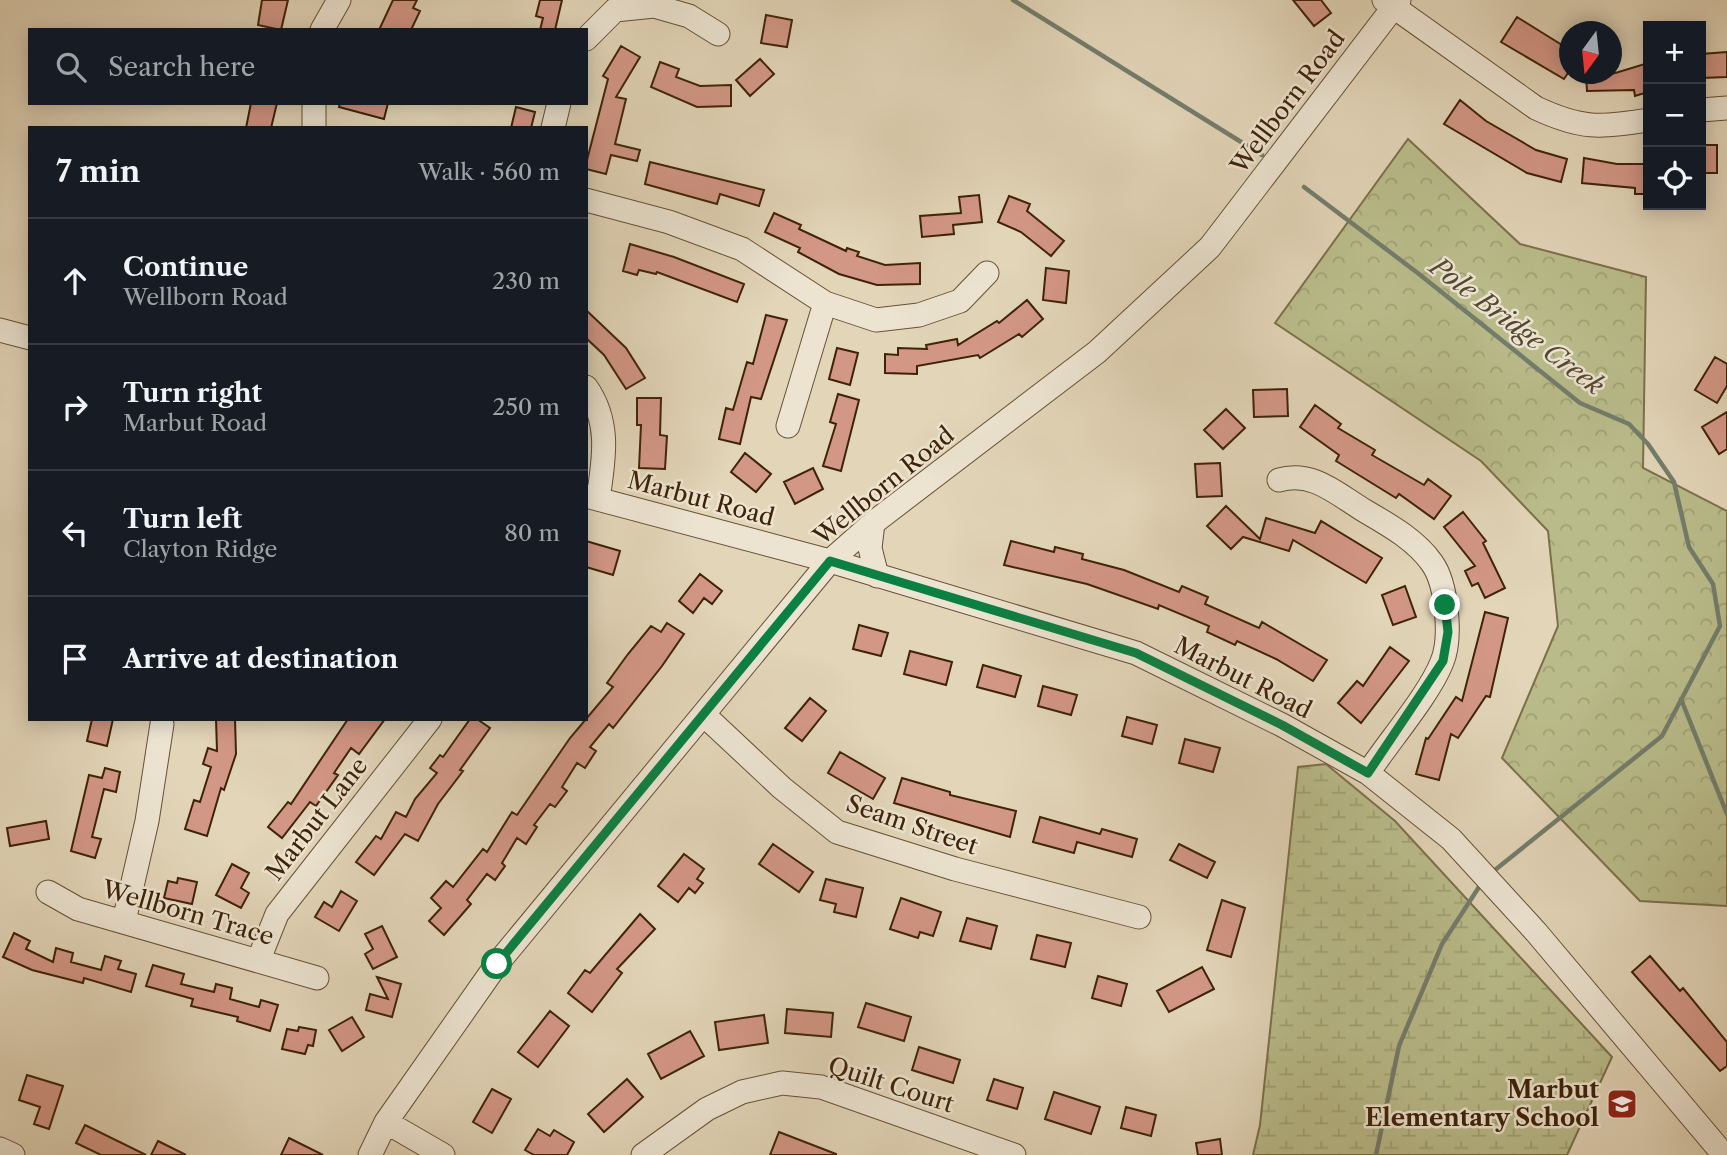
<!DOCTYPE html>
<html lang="en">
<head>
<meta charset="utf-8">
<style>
	body { margin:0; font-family:"Libre Caslon Text",serif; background:#242831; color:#f1f3f6 }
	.controls { position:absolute; right:21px; top:21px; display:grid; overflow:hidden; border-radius:0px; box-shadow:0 4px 18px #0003 }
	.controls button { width:63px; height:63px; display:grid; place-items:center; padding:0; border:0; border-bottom:2px solid #363941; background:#171b24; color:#f1f3f6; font:35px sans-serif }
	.compass { position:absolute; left:1559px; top:21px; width:63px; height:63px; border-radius:50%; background:#171b24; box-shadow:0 4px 18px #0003; rotate:195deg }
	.stop { position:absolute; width:21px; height:21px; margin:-16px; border:5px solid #0b8043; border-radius:50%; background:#fff }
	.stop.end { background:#0b8043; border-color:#fff; box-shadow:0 2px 7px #0008 }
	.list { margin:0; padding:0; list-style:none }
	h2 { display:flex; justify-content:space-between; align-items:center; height:91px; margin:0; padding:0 28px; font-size:30px }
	h2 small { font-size:23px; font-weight:400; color:#9ea1a6 }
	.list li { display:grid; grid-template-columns:46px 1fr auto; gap:21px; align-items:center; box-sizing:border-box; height:126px; padding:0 28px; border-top:2px solid #363941 }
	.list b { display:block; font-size:26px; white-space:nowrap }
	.list p { margin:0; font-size:23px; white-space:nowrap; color:#9ea1a6 }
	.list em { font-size:23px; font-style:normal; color:#9ea1a6 }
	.icon { flex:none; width:38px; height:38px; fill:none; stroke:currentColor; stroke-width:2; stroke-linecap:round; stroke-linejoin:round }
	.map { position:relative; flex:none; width:1727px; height:1155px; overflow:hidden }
	.search { position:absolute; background:#171b24; box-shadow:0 4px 18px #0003; left:28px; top:28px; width:560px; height:77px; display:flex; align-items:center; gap:18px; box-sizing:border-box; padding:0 24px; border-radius:0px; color:#9ea1a6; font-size:26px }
	.panel { position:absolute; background:#171b24; box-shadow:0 4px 18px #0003; left:28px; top:126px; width:560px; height:595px; border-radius:0px }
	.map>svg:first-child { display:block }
	.forest { fill:url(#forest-crowns); stroke:#7c7049; stroke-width:2 }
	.wetland { fill:url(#wetland-marsh); stroke:#7c7049; stroke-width:2 }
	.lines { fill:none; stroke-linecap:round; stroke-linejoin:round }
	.stream { stroke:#737d6c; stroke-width:4.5 }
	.building { fill:#d39786; stroke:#3f2308; stroke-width:2 }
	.minor-casing { stroke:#685034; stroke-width:25 }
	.minor { stroke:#ece4d1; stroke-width:23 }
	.route { stroke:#0b8043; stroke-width:9 }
	.labels { text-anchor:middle; stroke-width:5; stroke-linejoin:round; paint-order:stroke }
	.street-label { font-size:24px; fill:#3f2308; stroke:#ece4d1 }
	.poi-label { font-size:24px; font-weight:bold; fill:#3f2308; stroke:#ece4d1; text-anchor:end }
	.water-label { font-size:26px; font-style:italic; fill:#544832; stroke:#ece4d1 }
</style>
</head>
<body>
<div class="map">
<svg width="1727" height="1155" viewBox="0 0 1727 1155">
	<defs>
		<pattern id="forest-crowns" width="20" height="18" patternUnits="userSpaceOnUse" patternTransform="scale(1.75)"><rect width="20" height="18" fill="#b9bc8a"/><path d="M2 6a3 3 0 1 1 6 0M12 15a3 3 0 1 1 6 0" fill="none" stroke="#a0a176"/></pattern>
		<pattern id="wetland-marsh" width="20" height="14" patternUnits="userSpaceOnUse" patternTransform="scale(1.75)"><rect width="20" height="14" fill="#b9bc8a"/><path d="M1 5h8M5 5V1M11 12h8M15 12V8" fill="none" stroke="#a0a176"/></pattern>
	</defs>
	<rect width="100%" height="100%" fill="#e2d5b8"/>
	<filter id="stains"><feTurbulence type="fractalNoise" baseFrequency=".00286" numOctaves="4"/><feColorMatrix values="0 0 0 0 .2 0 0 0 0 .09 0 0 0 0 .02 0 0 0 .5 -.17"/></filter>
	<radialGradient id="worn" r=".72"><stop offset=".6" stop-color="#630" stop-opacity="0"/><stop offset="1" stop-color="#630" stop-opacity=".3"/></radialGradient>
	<path class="forest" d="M1408 139 1520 244 1646 277 1643 468 1727 511V906L1640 901 1502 758 1558 626 1548 531 1481 461 1275 323Z"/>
	<path class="wetland" d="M1326 764 1395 821 1612 1057 1567 1155H1253L1260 1125 1298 767Z"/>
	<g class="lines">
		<path class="stream" d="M1013 0 1262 155
			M1304 187 1419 274 1580 403 1629 424 1648 444 1674 482 1689 547 1713 584 1720 626 1662 736 1495 870
			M1681 699 1727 814
			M1376 1155 1399 1046 1442 944 1479 887"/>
	</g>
	<path class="building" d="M262 0H288L281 30 258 25Z
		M393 0H417L413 8 420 11 411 30H379Z
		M540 0H562L555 30H540L543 18 536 16Z
		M1293 0H1321L1331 13 1314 26Z
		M766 15 792 20 787 47 761 43Z
		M1517 17 1570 50V70L1564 79 1501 42Z
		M621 46 640 57 616 97 626 99 615 144 640 150 637 161 611 155 606 174 586 169V164L608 79 603 76Z
		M1727 52V77L1701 78V54Z
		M760 59 774 74 750 96 736 80Z
		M660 62 679 69 676 77 700 86 731 85V106L697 107 651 87Z
		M1648 63V92L1635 96 1634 90 1587 91 1586 74H1612Z
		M1460 100 1486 121 1536 150 1567 159 1561 182 1527 173 1444 124Z
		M251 103H277L271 128H246Z
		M340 103H388L384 119 339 107Z
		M516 107 535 112 531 128H511Z
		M1701 145H1717V173H1701Z
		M1584 158 1617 164H1648V194H1635V188L1582 183Z
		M650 162 764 190 759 206 720 194 717 204 645 184Z
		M979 195 982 222 953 225 954 234 922 237 920 216 961 213 959 197Z
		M1009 196 1030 204 1027 211 1064 241 1051 256 1021 232 998 222Z
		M774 213 801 225 799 229 846 251 847 248 859 252 857 256 885 265 920 263V284L877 285 839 274 798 252 800 248 765 232Z
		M630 244 674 257 744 284 737 302 657 272 656 274 639 270 637 275 623 271Z
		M1046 268 1069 271 1066 303 1043 300Z
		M1027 300 1043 319 1022 337 1019 334 980 358 978 355 917 366V374L885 373V354L898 355V348L927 349 926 345 957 339 958 345 997 321 999 323Z
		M586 310 626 348 645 378 626 389 604 355 586 338Z
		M766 315 787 320 761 399 751 397 740 444 719 439 726 408 733 410 747 362 753 364Z
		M837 348 858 353 850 385 829 379Z
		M1715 357 1727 364V386L1717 403 1695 390Z
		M1287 389 1288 416 1254 417 1253 390Z
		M838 394 859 400 841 471 823 466 836 424 830 422Z
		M637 398H661L660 435 667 436 665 469 639 468 641 425H637Z
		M1315 405 1341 424 1338 428 1375 450 1372 455 1424 485 1428 479 1451 496 1434 519 1399 494 1396 498 1336 461 1339 455 1300 427Z
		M1226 409 1245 428 1223 449 1204 430Z
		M1727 412V449L1719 454 1702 427Z
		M745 453 771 474 756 492 731 472Z
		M1220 463 1222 496 1197 497 1195 464Z
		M813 468 823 489 795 504 784 482Z
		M1226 506 1260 539 1266 518 1315 533 1321 521 1382 558 1366 583 1293 540 1289 551 1243 537 1231 549 1207 526Z
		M1463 512 1486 541 1483 543 1505 588 1485 598 1478 583 1472 586 1465 571 1475 566 1444 527Z
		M586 541 620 551 613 575 586 567Z
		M1011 541 1054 552 1055 547 1083 554 1082 559 1124 570 1179 592 1182 586 1208 597 1205 604 1259 628 1262 622 1327 660 1313 681 1276 659 1237 641 1235 645 1207 632 1209 626 1159 605 1158 609 1087 584 1004 565Z
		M700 574 722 591 712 604 704 598 693 613 679 601Z
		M1405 586 1416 617 1393 625 1382 595Z
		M1485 612 1508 618 1490 697 1486 696 1458 738 1451 734 1439 780 1416 774 1426 738 1428 739 1456 697 1462 701Z
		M667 623 684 634 662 666 613 728 609 724 590 747 596 751 585 768 577 763 562 787 567 791 555 807 550 804 534 825 537 827 526 844 517 838 502 863 505 866 495 880 487 874 467 900 471 904 444 935 429 921 441 908 431 898 446 881 453 887 483 849 487 852 512 812 517 815 570 738 613 687 607 683 628 654 651 626 661 632Z
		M859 625 888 633 881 656 853 649Z
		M1390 647 1409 661 1361 723 1338 703 1357 681 1363 686Z
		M910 651 952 662 946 685 904 674Z
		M983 665 1021 676 1015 697 977 687Z
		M1043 686 1077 695 1071 715 1038 706Z
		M810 698 826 711 802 741 785 728Z
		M1127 717 1157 725 1152 744 1122 736Z
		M92 719H113L107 746 87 741Z
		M216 719H235L236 754 224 790 221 788 207 836 185 829 194 800 200 802 211 767 203 764 208 748 217 751Z
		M348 719H385L359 754 351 748 334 773 338 775 316 806 310 802 282 838 268 827 288 802 291 804Z
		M470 719H477L490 728 460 770 463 771 438 804 418 841 405 834 374 875 356 862 376 836 381 839 396 812 406 817 415 799 437 773 430 768 440 755 443 757Z
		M1185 739 1220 748 1213 772 1179 763Z
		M840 752 885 778 873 799 828 773Z
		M105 768 120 772 116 792 104 789 92 837 101 839 95 858 71 851 89 775 102 778Z
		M902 778 950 792V795L1016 811 1010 837 894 803Z
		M1040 817 1100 834 1102 829 1137 839 1132 857 1077 842 1074 853 1033 842Z
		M46 821 49 839 10 846 7 828Z
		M773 844 813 872 799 892 759 864Z
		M1179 844 1215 862 1207 878 1170 860Z
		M684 854 704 869 697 879 703 883 695 893 689 888 678 902 658 886Z
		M232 864 249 873 241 888 249 893 241 908 216 895Z
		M178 878 197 882 192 904 164 898 168 881 177 883Z
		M826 879 863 888 856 917 834 912 836 904 820 900Z
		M341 891 357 901 339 931 315 917 324 902 332 907Z
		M901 898 941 912 933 936 920 932 918 938 890 929Z
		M1222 900 1245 908 1231 957 1207 950Z
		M640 914 655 929 617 969 622 973 592 1012 568 993 585 970 590 973Z
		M967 918 997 926 991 949 960 941Z
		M382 926 397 957 373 969 365 954 373 949 365 934Z
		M14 933 30 941 26 949 53 962 56 948 73 953 71 962 101 970 105 956 121 961 118 969 136 974 131 992 84 978 83 983 32 970 3 957Z
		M1037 935 1071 943 1065 967 1031 959Z
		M1650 956 1680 991 1683 988 1727 1042V1066L1720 1071 1632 972Z
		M153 965 184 974 181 984 214 992 216 984 232 988 230 999 259 1007 261 1000 278 1005 270 1031 237 1021 238 1017 191 1006 193 999 146 986Z
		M1202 967 1214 989 1169 1012 1157 991Z
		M1098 976 1127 984 1121 1006 1092 998Z
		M377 977 401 984 392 1017 366 1010 370 994 388 999Z
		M866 1003 911 1017 904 1041 858 1027Z
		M787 1009 833 1013 831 1037 785 1033Z
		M550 1011 569 1026 538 1067 518 1052Z
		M764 1015 768 1043 719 1050 715 1022Z
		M352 1017 364 1037 342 1051 329 1030Z
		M299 1027 316 1030 313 1046 308 1045 305 1054 282 1049 287 1029 298 1031Z
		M690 1031 704 1056 661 1079 648 1054Z
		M919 1047 960 1060 953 1083 912 1070Z
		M27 1075 63 1086 49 1129 34 1124 40 1107 19 1100Z
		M627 1079 643 1097 604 1132 588 1114Z
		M994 1079 1023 1088 1017 1109 987 1100Z
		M492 1089 511 1099 492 1133 473 1122Z
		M1054 1092 1100 1107 1091 1134 1045 1119Z
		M1126 1107 1156 1115 1151 1136 1121 1128Z
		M85 1125 146 1155H101L76 1143Z
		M538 1129 550 1136 554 1130 574 1142 567 1155H534L525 1150Z
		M779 1132 836 1154V1155H770Z
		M289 1138 323 1155H281Z
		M1220 1139 1222 1155H1198L1196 1143Z
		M158 1141 186 1155H151Z"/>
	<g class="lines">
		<g class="minor-casing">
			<path id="minor" d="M1384 0 1536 108C1581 129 1600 128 1648 120
				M322 30 339 0
				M586 39 615 10 654 6 689 16 718 34
				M314 103V128
				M1701 110 1727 108
				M553 128 559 103
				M586 200 669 222 742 249 825 303 876 320 919 315 960 301 987 273
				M0 330 30 338
				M586 387C611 422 604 459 598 499
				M788 426 825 303
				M1279 480C1312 470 1337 494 1365 511 1389 525 1416 540 1432 563 1447 584 1452 638 1442 662 1429 695 1389 741 1368 773
				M586 496 830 561 1136 653 1282 725 1368 773 1451 839 1536 932 1724 1155
				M873 523 870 548 877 576
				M704 715 782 788 837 832 955 869 1139 917
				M48 892 78 909 317 978
				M124 921 147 821 162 724
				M259 959 277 914 430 719
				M386 1122 443 1155
				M0 1149 13 1155
				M370 1155 386 1122 497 964 830 561 873 523 1097 352 1210 247 1399 0
				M643 1155 707 1109 742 1092 782 1083 821 1087 1014 1155"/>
		</g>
		<use href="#minor" class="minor"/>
	</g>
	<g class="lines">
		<path class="route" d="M497 964 830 561 1136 653 1282 725 1368 773 1443 661 1448 632 1445 605"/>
	</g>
	<defs>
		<g id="school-square" transform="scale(1.575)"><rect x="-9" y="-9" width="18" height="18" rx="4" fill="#8f2418" stroke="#ece4d1"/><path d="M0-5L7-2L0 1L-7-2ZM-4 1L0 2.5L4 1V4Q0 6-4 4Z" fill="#fff"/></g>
	</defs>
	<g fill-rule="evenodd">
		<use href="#school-square" x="1622" y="1104"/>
	</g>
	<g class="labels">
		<g class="street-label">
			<text transform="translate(1288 102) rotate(-53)" y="8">Wellborn Road</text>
			<text transform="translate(884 486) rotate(-39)" y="8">Wellborn Road</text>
			<text transform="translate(701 499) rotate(15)" y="8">Marbut Road</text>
			<text transform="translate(1243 678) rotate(27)" y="8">Marbut Road</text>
			<text transform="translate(317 819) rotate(-52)" y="8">Marbut Lane</text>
			<text transform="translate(912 825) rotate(19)" y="8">Seam Street</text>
			<text transform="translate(188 913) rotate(16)" y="8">Wellborn Trace</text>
			<text transform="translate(891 1085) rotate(18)" y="8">Quilt Court</text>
		</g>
		<g class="poi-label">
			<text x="1599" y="1098">Marbut<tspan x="1599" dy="28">Elementary School</tspan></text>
		</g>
		<g class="water-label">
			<text transform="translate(1517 326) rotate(37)" y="9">Pole Bridge Creek</text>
		</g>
	</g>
	<rect width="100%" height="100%" filter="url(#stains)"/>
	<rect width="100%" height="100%" fill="url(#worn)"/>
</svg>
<div class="controls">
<button>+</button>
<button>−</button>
<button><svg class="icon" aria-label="locate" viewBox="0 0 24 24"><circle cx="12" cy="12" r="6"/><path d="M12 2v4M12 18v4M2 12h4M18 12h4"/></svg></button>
</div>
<svg class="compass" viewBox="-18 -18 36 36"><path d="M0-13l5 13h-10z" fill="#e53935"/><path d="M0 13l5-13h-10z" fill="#9ea1a6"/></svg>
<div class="stop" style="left:497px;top:964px"></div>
<div class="stop end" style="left:1445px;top:605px"></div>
<div class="search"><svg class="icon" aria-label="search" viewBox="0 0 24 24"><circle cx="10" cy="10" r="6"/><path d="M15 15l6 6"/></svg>Search here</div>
<section class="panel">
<h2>7 min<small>Walk · 560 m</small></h2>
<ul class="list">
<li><svg class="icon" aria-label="ahead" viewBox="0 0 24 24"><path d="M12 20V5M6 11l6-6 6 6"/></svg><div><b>Continue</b><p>Wellborn Road</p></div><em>230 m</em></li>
<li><svg class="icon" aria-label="right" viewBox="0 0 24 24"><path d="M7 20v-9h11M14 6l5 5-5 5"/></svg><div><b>Turn right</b><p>Marbut Road</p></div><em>250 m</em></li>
<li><svg class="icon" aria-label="left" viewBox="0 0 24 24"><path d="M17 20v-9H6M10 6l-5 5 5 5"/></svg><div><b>Turn left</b><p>Clayton Ridge</p></div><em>80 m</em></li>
<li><svg class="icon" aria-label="arrive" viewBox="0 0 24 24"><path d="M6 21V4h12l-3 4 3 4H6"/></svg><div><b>Arrive at destination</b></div></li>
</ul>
</section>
</div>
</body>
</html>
